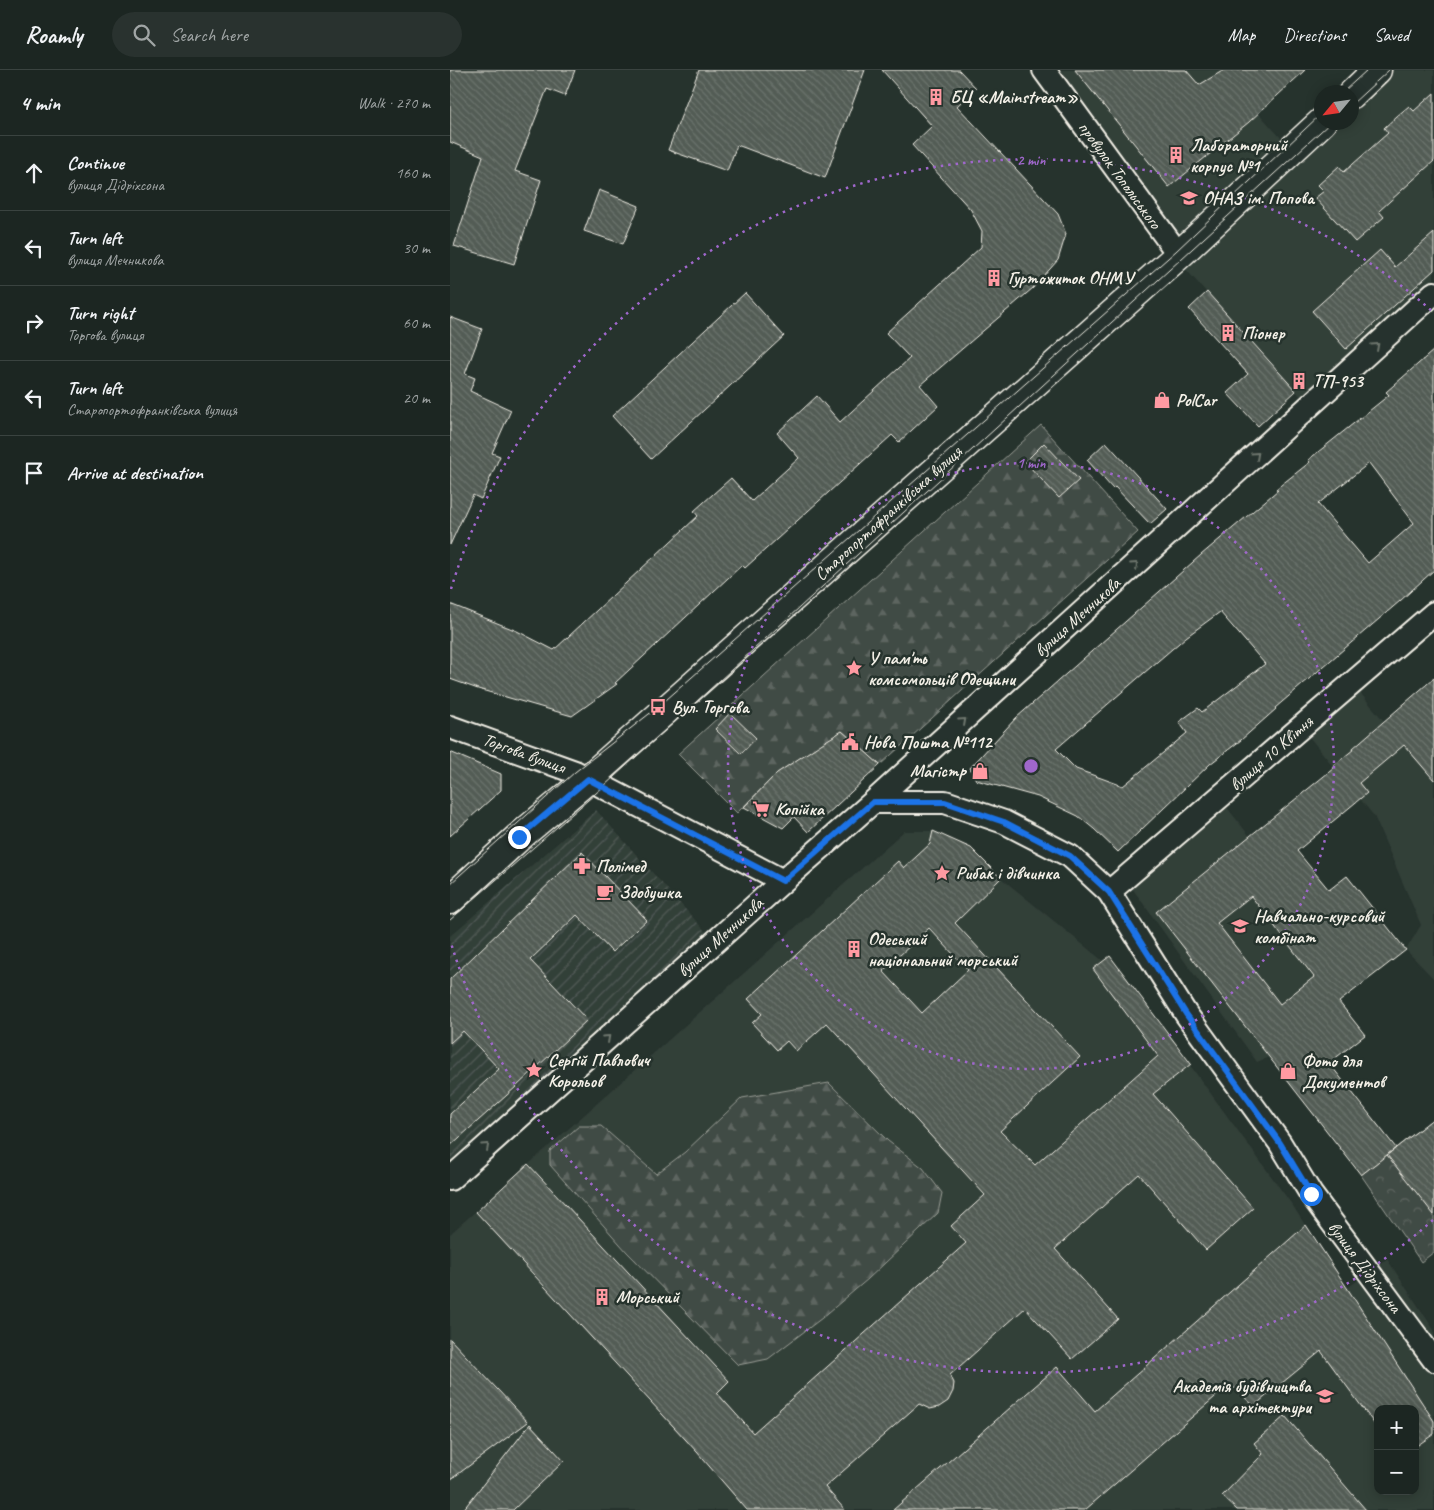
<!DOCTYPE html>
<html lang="en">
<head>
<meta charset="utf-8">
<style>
	body { margin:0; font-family:Caveat,sans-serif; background:#29322f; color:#f1f3f6 }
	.controls { position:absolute; right:15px; bottom:15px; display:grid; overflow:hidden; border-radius:10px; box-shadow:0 2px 12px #0003 }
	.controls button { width:45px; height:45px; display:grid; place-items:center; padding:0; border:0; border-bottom:1px solid #3a4340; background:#1c2622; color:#f1f3f6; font:25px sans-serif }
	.compass { position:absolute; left:864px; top:15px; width:45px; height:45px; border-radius:50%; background:#1c2622; box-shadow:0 2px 12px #0003; rotate:241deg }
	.stop { position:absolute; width:15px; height:15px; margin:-11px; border:4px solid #1a73e8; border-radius:50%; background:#fff }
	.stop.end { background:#1a73e8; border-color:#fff; box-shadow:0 1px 5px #0008 }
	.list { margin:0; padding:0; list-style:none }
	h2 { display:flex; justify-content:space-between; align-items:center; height:65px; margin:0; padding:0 20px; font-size:21px }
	h2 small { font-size:16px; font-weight:400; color:#a0a5a5 }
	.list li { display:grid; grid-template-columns:32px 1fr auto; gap:15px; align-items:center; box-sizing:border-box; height:75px; padding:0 20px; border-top:1px solid #3a4340 }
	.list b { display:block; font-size:19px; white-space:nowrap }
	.list p { margin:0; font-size:16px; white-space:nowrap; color:#a0a5a5 }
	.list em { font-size:16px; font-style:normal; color:#a0a5a5 }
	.icon { flex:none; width:28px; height:28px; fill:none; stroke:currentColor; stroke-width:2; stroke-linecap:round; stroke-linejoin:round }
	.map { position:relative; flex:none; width:984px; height:1440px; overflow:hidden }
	header { display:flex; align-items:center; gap:30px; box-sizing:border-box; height:70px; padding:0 25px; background:#1c2622; border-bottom:1px solid #3a4340 }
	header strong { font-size:24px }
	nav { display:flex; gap:28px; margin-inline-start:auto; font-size:18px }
	.search { width:350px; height:45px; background:#29322f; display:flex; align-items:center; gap:12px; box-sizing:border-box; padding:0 18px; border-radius:28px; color:#a0a5a5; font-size:19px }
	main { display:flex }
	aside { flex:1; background:#1c2622 }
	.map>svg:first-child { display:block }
	.built { fill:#333f39; fill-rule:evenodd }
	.industrial { fill:url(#industrial-furrows) }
	.forest { fill:url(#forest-firs); stroke:#9a9e96 }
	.park { fill:url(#park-crowns); stroke:#9a9e96 }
	.building { fill:url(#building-back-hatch); stroke:#f4f1e8; fill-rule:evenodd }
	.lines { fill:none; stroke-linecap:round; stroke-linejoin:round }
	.street-casing { stroke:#f4f1e8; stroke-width:26 }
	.secondary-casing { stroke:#f4f1e8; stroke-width:31 }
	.street { stroke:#26332d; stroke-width:22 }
	.secondary { stroke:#26332d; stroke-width:28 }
	.tram { stroke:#f4f1e8; stroke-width:1 }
	.oneway { stroke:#6e766e }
	.route { stroke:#1a73e8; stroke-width:6 }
	.ring { fill:none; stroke:#9f67cb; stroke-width:2.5; stroke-dasharray:2.5 5 }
	.labels { text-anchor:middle; stroke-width:5; stroke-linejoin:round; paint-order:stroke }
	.poi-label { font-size:18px; font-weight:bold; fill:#f4f1e8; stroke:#26332d; text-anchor:start }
	.street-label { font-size:18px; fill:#f4f1e8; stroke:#26332d }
	.centre { fill:#9f67cb; stroke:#26332d; stroke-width:2.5 }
	.ring-label { font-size:15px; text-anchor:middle; font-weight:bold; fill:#9f67cb; stroke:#26332d; stroke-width:5; stroke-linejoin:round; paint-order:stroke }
</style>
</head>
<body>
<header>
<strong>Roamly</strong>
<div class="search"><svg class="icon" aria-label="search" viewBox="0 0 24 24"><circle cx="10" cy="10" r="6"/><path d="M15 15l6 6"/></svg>Search here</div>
<nav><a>Map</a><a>Directions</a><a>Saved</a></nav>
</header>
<main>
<aside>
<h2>4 min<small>Walk · 270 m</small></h2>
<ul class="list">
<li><svg class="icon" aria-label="ahead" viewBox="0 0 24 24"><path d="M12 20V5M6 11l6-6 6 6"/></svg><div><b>Continue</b><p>вулиця Дідріхсона</p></div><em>160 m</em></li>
<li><svg class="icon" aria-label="left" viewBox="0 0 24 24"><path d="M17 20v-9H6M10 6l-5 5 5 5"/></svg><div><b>Turn left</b><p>вулиця Мечникова</p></div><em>30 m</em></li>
<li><svg class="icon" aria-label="right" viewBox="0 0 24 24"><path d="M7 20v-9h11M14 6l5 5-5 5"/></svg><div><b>Turn right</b><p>Торгова вулиця</p></div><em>60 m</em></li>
<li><svg class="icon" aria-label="left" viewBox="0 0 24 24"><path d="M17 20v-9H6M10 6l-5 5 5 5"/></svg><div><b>Turn left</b><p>Старопортофранківська вулиця</p></div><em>20 m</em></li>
<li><svg class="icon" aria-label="arrive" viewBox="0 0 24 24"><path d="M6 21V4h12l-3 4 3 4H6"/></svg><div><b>Arrive at destination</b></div></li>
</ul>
</aside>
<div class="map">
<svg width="984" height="1440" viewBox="0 0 984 1440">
	<defs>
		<pattern id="industrial-furrows" width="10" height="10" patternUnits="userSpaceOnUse" patternTransform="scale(1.25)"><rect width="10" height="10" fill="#333f39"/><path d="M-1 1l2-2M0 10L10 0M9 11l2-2" fill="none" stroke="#515b56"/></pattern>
		<pattern id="forest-firs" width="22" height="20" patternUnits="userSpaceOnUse" patternTransform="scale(1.25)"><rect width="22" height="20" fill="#414b45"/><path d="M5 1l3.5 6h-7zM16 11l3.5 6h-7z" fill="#5d6560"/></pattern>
		<pattern id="park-crowns" width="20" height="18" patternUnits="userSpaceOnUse" patternTransform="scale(1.25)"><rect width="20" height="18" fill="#414b45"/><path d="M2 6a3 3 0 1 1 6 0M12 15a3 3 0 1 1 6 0" fill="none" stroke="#5d6560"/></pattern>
		<pattern id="building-back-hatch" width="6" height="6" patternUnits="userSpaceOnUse" patternTransform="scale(1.25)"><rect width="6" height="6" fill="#525c55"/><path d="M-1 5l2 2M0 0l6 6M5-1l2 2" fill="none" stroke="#6c746d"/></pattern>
	</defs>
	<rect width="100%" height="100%" fill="#26332d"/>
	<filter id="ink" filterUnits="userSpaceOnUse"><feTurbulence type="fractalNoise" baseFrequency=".02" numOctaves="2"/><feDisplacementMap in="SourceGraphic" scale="10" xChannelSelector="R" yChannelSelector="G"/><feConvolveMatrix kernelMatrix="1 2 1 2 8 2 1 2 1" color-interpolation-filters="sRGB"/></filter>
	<g filter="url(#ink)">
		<path class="built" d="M597 0H770L839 77 731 180Z
			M935 0H984V212L852 328 731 194 879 53 902 52V31Z
			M906 618 984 710V909L956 880 971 855 924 746 856 663Z
			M775 735 893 884 819 987 807 992 682 818Z
			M454 761H483L521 778 551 808 653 891 660 886 843 1136 896 1219 937 1189 984 1260V1440H0V1164ZM928 1339H965V1421H928Z"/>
		<path class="industrial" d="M146 740 264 871 0 1107V866Z"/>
		<path class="forest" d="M591 355 688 462 430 695 392 661 327 703 287 743 228 684Z
			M379 1013 438 1071 473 1098 492 1123 488 1143 418 1209 372 1248 318 1289 288 1295 177 1182 100 1095V1081L129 1056H151L206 1104 235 1082 292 1028Z"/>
		<path class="park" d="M984 1048V1182L971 1192 911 1105Z"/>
		<path class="building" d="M0 0H125L115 26 97 19 65 101 91 110 64 194 4 176 33 86 0 72Z
			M249 0H415L375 108 287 75 277 101 218 80Z
			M432 0H509L526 18 507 36 608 144 616 164 608 190 583 218 470 315 488 336 449 372 442 365 295 498 292 495 165 613 167 614 122 646 28 619 0 609V534L67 561 104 580 248 446 244 441 281 408 302 431 349 388 327 363 367 326 390 352 460 288 436 263 531 177 532 161 521 140 462 75 482 56Z
			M625 0H736L749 15 774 0H855L799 52 719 117Z
			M984 23V91L929 141 934 147 905 172 865 128 874 121 868 115 889 96 894 102 938 63 934 58 947 46 959 36 964 41Z
			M149 120 189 136 173 174 134 161Z
			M984 163V200L896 279 862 241 930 180 945 197Z
			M757 222 846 321 808 356 777 323 798 304 739 239Z
			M295 223 334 266 201 389 162 346Z
			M0 247 32 259 15 304 25 308 20 321 61 340 42 383 50 386 31 429 23 425 0 475Z
			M984 280V500L950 531 825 638 826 639 791 670 760 694 668 782 644 759 628 746 588 727 526 710 520 698 566 648 751 485 828 420 826 419 860 392 858 390 939 325 936 322ZM919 393 964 453 918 493 868 434ZM770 542 815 594 752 642 748 638 729 652 737 663 673 716 626 699 606 679 687 609 736 567Z
			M656 372 717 439 700 454 665 417 663 419 637 390Z
			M594 373 629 410 609 428 575 392Z
			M984 608V710L954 675 909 713 917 723 847 781 879 820 897 806 956 880 889 932 915 965 879 993 946 1078 911 1105 706 842 884 698 883 696 904 679 903 678ZM801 826 864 907 830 934 767 853Z
			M280 643 306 668 291 684 265 659Z
			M392 661 430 695 358 762 344 747 333 758 294 737 327 703 374 672Z
			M0 682 51 704V720L0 766Z
			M483 761 521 778 551 808 505 853 630 987 550 1061 585 1095 708 986 643 899 660 886 741 994 703 1024 803 1138 756 1180 689 1104 605 1179 668 1249 622 1289 575 1238 500 1305 504 1313 503 1321 498 1331 489 1337 480 1339 469 1334 375 1417 395 1440H297L247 1382 26 1142 78 1094 279 1311 267 1323 303 1363 516 1173 501 1156 535 1125 377 953 346 981 337 971 327 980 302 953 312 944 298 929 448 791 454 798 480 774ZM479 858 518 900 472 943 433 901Z
			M132 782 197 850 162 882 127 845 80 890 137 950 66 1017 0 1076V1044L49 999 13 961 0 973V909Z
			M984 1048V1145L937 1085Z
			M856 1155 984 1351V1364L965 1377V1339H928V1359L871 1281 804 1336 780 1314 635 1440H443L607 1297 645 1341Z
			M0 1269 78 1352 0 1410Z
			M835 1346 916 1440H787L772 1426 813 1384 804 1373Z
			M80 1354 114 1391 63 1440H13Z"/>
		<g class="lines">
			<g class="street-casing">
				<path id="street" d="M594 0 729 185
					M0 657 125 702 333 811
					M423 732H495L554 752 620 786 659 822 736 944 830 1073 861 1124 984 1290
					M659 822 984 543
					M0 1109 333 811 423 732 984 223"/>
			</g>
			<g class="secondary-casing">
				<path id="secondary" d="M902 24 927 0
					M0 830 69 767 138 709 729 185 872 52"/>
			</g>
			<use href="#street" class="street"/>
			<use href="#secondary" class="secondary"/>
			<path class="tram" d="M893 22 917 0
				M902 34 939 0
				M0 814 125 702 208 637 726 181 872 43
				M0 850 153 717 881 52"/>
		</g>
		<defs><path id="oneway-chevron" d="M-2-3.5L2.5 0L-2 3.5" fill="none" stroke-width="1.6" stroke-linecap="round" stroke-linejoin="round" transform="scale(1.25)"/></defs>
		<g class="oneway">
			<use href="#oneway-chevron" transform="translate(926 276) rotate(-42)"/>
			<use href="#oneway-chevron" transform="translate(806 385) rotate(-42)"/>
			<use href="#oneway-chevron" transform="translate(685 495) rotate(-42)"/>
			<use href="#oneway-chevron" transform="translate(513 651) rotate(-42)"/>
			<use href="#oneway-chevron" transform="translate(157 968) rotate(-42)"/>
			<use href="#oneway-chevron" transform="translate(36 1076) rotate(-42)"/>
		</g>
	</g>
	<g class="lines" filter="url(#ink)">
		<path class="route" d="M69 767 138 709 333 811 423 732H495L554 752 620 786 659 822 736 944 830 1073 861 1124"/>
	</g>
	<g class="ring">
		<circle cx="581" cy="696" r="303"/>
		<path d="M983 1150A606 606 0 0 1 1 873M1 519A606 606 0 0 1 983 242"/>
	</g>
	<defs>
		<g id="building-bare" transform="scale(1.35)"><path d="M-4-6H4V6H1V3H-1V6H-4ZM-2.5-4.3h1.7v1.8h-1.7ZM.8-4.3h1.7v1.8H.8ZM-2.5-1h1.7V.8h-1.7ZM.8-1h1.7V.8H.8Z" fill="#ff9aa2" stroke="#26332d" stroke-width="2.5" paint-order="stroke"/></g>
		<g id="university-bare" transform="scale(1.35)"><path d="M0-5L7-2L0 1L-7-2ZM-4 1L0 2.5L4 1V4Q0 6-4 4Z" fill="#ff9aa2" stroke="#26332d" stroke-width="2.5" paint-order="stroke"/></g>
		<g id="shop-bare" transform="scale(1.35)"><path d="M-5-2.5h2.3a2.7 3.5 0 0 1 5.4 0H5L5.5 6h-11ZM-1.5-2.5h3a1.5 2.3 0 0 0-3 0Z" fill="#ff9aa2" stroke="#26332d" stroke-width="2.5" paint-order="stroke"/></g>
		<g id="sight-bare" transform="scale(1.35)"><path d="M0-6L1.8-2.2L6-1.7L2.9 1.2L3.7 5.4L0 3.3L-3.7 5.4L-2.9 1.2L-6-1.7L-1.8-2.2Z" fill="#ff9aa2" stroke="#26332d" stroke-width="2.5" paint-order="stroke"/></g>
		<g id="bus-bare" transform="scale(1.35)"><path d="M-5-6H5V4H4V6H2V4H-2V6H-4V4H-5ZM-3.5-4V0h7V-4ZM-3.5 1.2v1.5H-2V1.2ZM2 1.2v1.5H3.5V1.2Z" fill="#ff9aa2" stroke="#26332d" stroke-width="2.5" paint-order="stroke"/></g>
		<g id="civic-bare" transform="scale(1.35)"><path d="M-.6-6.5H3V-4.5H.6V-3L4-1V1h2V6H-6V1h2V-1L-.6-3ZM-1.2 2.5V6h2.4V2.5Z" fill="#ff9aa2" stroke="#26332d" stroke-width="2.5" paint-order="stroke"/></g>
		<g id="supermarket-bare" transform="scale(1.35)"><path d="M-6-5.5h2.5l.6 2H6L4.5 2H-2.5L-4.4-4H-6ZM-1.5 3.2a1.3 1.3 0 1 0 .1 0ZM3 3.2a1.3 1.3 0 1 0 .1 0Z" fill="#ff9aa2" stroke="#26332d" stroke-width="2.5" paint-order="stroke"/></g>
		<g id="pharmacy-bare" transform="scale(1.35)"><path d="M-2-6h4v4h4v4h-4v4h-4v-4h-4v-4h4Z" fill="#ff9aa2" stroke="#26332d" stroke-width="2.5" paint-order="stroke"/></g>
		<g id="cafe-bare" transform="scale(1.35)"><path d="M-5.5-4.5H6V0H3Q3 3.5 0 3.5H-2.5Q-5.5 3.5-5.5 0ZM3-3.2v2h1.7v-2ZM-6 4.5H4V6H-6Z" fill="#ff9aa2" stroke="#26332d" stroke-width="2.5" paint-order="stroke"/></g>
	</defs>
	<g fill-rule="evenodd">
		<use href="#building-bare" x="486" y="27"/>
		<use href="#building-bare" x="726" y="85"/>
		<use href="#university-bare" x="739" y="128"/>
		<use href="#building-bare" x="544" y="208"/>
		<use href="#building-bare" x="778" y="263"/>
		<use href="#building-bare" x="849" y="311"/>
		<use href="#shop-bare" x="712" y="330"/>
		<use href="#sight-bare" x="404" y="598"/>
		<use href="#bus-bare" x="208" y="637"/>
		<use href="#civic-bare" x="400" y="672"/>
		<use href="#shop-bare" x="530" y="701"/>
		<use href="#supermarket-bare" x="311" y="739"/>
		<use href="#pharmacy-bare" x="132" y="796"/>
		<use href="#sight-bare" x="492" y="803"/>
		<use href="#cafe-bare" x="155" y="822"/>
		<use href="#university-bare" x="790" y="856"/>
		<use href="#building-bare" x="404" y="879"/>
		<use href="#sight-bare" x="84" y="1000"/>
		<use href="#shop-bare" x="838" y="1001"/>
		<use href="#building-bare" x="152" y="1227"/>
		<use href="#university-bare" x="875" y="1326"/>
	</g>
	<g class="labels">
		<g class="poi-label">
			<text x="500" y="33">БЦ «Mainstream»</text>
			<text x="740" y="81">Лабораторний<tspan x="740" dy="21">корпус №1</tspan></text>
			<text x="753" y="134">ОНАЗ ім. Попова</text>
			<text x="558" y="214">Гуртожиток ОНМУ</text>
			<text x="792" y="269">Піонер</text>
			<text x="863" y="317">ТП-953</text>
			<text x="726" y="336">PolCar</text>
			<text x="418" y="594">У пам'ть<tspan x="418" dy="21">комсомольців Одещини</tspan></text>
			<text x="222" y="643">Вул. Торгова</text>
			<text x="414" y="678">Нова Пошта №112</text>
			<text x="516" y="707" text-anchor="end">Магiстр</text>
			<text x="325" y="745">Копiйка</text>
			<text x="146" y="802">Полімед</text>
			<text x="506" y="809">Рибак і дівчинка</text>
			<text x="169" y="828">Здобушка</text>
			<text x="804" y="852">Навчально-курсовий<tspan x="804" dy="21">комбінат</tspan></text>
			<text x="418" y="875">Одеський<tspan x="418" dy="21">національний морський</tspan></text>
			<text x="98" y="996">Сергій Павлович<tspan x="98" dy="21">Корольов</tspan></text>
			<text x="852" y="997">Фото для<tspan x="852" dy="21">Документов</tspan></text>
			<text x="166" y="1233">Морський</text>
			<text x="861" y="1322" text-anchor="end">Академія будівництва<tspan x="861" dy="21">та архітектури</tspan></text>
		</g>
		<g class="street-label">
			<text transform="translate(670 105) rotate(54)" y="6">провулок Топольського</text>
			<text transform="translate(438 443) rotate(-42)" y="6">Старопортофранківська вулиця</text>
			<text transform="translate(627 547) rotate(-42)" y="6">вулиця Мечникова</text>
			<text transform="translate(74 683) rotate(20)" y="6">Торгова вулиця</text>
			<text transform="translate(821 683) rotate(-41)" y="6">вулиця 10 Квітня</text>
			<text transform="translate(270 867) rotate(-42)" y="6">вулиця Мечникова</text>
			<text transform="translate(915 1197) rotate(53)" y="6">вулиця Дідріхсона</text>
		</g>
	</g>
	<circle cx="581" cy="696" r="8" class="centre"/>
	<g class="ring-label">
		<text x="581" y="95">2 min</text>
		<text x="581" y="398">1 min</text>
	</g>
</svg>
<div class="controls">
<button>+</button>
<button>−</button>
</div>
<svg class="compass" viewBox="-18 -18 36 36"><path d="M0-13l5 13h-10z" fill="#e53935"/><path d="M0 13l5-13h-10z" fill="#a0a5a5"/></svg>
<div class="stop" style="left:861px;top:1124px"></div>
<div class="stop end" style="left:69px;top:767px"></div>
</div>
</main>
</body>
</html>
